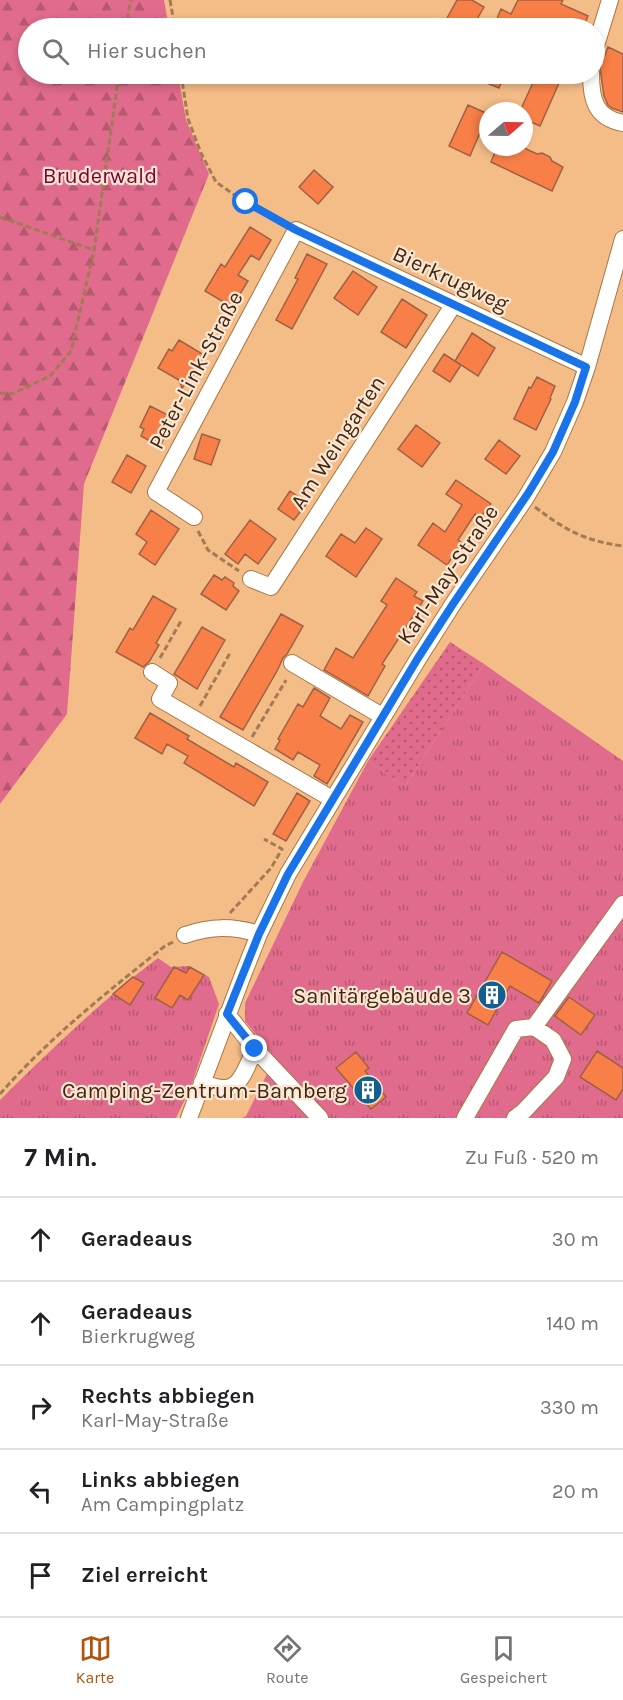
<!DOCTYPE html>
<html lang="de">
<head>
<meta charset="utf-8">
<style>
	body { margin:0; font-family:Karla,sans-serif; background:#f6f6f6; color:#202124 }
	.compass { position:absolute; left:479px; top:102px; width:54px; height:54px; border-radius:50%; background:#fff; box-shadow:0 3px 9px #0003; rotate:70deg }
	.stop { position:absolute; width:18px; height:18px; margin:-14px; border:4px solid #1a73e8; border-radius:50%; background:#fff }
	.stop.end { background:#1a73e8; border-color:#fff; box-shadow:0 2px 6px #0008 }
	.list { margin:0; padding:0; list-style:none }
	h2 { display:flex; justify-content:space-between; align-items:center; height:78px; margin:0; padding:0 24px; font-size:26px }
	h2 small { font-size:20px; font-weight:400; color:#757577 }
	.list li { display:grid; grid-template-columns:39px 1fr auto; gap:18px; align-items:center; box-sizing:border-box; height:84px; padding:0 24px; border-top:2px solid #e0e0e0 }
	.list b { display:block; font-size:22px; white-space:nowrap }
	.list p { margin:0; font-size:20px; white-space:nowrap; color:#757577 }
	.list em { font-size:20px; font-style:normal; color:#757577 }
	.icon { flex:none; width:33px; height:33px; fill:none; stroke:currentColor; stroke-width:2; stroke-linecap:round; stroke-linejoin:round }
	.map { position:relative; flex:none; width:623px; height:1118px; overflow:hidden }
	.search { position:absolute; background:#fff; box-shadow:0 3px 9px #0003; left:18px; right:18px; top:18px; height:66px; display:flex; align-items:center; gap:15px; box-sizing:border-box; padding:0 21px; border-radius:33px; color:#757577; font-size:22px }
	.sheet { height:498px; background:#fff }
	nav { display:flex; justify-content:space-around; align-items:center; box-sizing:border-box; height:84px; border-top:2px solid #e0e0e0; background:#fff; font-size:16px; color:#757577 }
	nav a { display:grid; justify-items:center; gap:3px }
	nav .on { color:#b45309 }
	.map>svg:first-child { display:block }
	.grass { fill:url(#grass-dots) }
	.forest { fill:url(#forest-firs) }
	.park { fill:url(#park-tufts) }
	.building { fill:#f87f47; stroke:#a06044; stroke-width:1.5 }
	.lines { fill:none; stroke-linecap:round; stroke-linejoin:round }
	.minor-casing { stroke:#a74; stroke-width:18 }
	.path { stroke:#a27a53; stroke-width:3; stroke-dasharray:6 3; stroke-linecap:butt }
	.minor { stroke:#fff; stroke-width:16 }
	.route { stroke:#1a73e8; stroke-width:8 }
	.labels { text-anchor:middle; stroke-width:4.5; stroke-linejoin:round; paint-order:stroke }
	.park-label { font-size:22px; fill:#7e0039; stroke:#fce5d1 }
	.street-label { font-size:22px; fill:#3e2813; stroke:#fce5d1 }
	.poi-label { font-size:22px; fill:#3e2813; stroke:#fce5d1; text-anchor:end }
</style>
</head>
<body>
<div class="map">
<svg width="623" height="1118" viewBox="0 0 623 1118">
	<defs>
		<pattern id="grass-dots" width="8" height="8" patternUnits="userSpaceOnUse" patternTransform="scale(1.5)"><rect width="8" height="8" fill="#e06b8c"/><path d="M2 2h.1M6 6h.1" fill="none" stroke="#b75871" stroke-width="1.8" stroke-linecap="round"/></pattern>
		<pattern id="forest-firs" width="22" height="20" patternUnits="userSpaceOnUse" patternTransform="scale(1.5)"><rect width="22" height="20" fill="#e06b8c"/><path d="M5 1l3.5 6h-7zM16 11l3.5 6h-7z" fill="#b75871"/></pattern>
		<pattern id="park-tufts" width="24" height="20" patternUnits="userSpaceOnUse" patternTransform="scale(1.5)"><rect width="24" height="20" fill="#e06b8c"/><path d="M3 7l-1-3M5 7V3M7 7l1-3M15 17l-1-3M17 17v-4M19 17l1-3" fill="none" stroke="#b75871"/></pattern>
	</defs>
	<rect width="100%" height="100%" fill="#f4bd88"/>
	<path class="grass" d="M450 642 484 664 405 786 368 761Z"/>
	<path class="forest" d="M0 0H164L169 28H28V74H178L186 120 209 174 84 484 67 714 0 804Z"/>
	<path class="park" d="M484 664 623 761V1118H242L246 1116 275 1058 245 1021V1003L303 882 368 761 405 786Z
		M158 958 171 967 189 966 209 977 219 1004 190 1089 176 1118H0V1100L13 1087C59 1042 106 997 158 958Z"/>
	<path class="building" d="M457 0H472L484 7 472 28H460L446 20Z
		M518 0H563L561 4 588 16 583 28H507L495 23 501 9 511 14Z
		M608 47 623 54V112L612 108 608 105 604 96 600 68Z
		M465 74H505L499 88Z
		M537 74H563L540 126 524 119V111H520Z
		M468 105 488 114 470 156 449 146Z
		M497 147H522L537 154 542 153 550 157 552 161 563 167 552 191 491 162Z
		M314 170 333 187 318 204 299 187Z
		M250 227 271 240 259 260 251 255 238 275 248 281 232 307 205 291 221 264 225 267Z
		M307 254 327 264 292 329 276 320 298 279 295 278Z
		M353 271 377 287 358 315 334 298Z
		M402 299 427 315 406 348 381 332Z
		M472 333 495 348 478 376 455 361Z
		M179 340 204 355 196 370 197 371 182 388 179 380 158 368 169 349 172 351Z
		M444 354 461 365 450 382 433 371Z
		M537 377 555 386 550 398 551 399 536 430 514 419 529 387 531 388Z
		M150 406 170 416 167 424 170 425 160 447 141 436 144 429 140 427Z
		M416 425 440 443 422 467 398 449Z
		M202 434 220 440 211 465 194 459Z
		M499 440 520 456 506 474 485 459Z
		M127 455 146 466 131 493 112 482Z
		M456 480 491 504 480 518 475 514 458 540 462 543 447 565 418 545 433 523 445 532 462 505 446 494Z
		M290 491 307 503 294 520 278 509Z
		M151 510 179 529 155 565 139 554 147 542 136 534Z
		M250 520 276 539 258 564 245 554 238 564 225 554Z
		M366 528 382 539 356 577 326 556 341 534 355 543Z
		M214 575 222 580 225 577 234 583 233 586 239 591 226 610 201 594Z
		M396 578 417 592 414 596 423 601 382 664 385 666 368 696 324 670 336 648 353 658 387 605 381 601Z
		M153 596 176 609 156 643 159 645 149 662 143 667 116 652 130 628 133 630Z
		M281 614 303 626 287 654 283 658 277 671 243 730 220 717Z
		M202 627 225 640 197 689 174 674Z
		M314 688 330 698 320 716 341 729 350 715 363 722 327 784 314 776 320 765 298 752 293 760 275 749 280 740 278 739 298 704 303 707Z
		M150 713 189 736 187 739 234 767 236 763 268 782 254 806 184 763 188 756 167 744 162 754 135 738Z
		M297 793 310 801 286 841 273 834Z
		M502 952 552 981 539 1003 510 986 488 1025 467 1013Z
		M174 967 186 973 190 967 204 975 188 1000 180 995 172 1008 155 998Z
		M133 977 144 983 130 1005 113 994Z
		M569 997 595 1015 581 1035 555 1016Z
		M597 1051 623 1068V1089L616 1100 580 1077Z
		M356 1052 369 1068 365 1071 386 1097 371 1109 336 1068Z"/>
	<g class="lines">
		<g class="minor-casing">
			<path id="minor" d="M594 52 610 0
				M591 74C591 99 595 118 623 123
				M194 517 156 492 296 230 587 367
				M251 579 271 587 454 304
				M292 663 382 716
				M152 672 169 683 160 699 332 799
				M185 935C211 926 233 926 259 934
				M227 1014 255 1049 320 1118
				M534 1027 623 904
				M202 1082C239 1099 241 1078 255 1049
				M189 1118 244 972 259 934 288 874 418 659 453 604 525 499 553 452 575 402 587 367 623 239
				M465 1118 516 1029 534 1027
				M515 1118 524 1111 556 1077 563 1059 553 1040 534 1027"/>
		</g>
		<path class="path" d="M170 0 175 28
			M125 28 131 0
			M181 74 188 119 201 153 216 182 246 203 284 223
			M0 217 94 250
			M0 393 12 394 50 376 71 351 94 250 119 74
			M535 507C565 530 585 541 623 546
			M198 531 208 550 239 571
			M160 658 181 621
			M200 706 230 653
			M252 737 286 680
			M230 913 271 868 282 849 264 839
			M0 1094C48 1039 107 992 165 946L173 942"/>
		<use href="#minor" class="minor"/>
	</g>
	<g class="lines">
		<path class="route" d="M246 202 296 230 586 367 575 402 553 452 529 492 453 604 418 658 288 874 259 934 227 1014 255 1049"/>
	</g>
	<defs>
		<g id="building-disc" transform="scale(1.5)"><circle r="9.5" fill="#125f92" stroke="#fce5d1"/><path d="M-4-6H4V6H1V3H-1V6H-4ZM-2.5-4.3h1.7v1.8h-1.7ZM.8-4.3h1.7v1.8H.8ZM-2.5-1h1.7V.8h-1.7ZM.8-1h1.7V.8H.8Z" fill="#fff"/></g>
	</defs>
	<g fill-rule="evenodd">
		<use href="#building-disc" x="492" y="995"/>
		<use href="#building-disc" x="368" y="1090"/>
	</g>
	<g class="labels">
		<g class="park-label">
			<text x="100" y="183">Bruderwald</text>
		</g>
		<g class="street-label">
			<text transform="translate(451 278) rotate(25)" y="8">Bierkrugweg</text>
			<text transform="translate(195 370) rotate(-62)" y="8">Peter-Link-Straße</text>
			<text transform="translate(337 442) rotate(-57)" y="8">Am Weingarten</text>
			<text transform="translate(447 574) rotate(-56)" y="8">Karl-May-Straße</text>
		</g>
		<g class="poi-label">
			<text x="471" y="1003">Sanitärgebäude 3</text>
			<text x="347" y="1098">Camping-Zentrum-Bamberg</text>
		</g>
	</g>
</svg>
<svg class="compass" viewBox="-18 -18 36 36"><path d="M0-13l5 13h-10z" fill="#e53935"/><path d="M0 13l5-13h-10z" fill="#757577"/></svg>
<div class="stop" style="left:246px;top:202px"></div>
<div class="stop end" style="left:255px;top:1049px"></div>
<div class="search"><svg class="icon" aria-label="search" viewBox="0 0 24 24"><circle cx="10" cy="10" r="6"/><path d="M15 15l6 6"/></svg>Hier suchen</div>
</div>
<section class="sheet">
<h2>7 Min.<small>Zu Fuß · 520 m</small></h2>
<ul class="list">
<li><svg class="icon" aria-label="ahead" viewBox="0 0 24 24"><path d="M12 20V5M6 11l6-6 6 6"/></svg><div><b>Geradeaus</b></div><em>30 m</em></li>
<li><svg class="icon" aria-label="ahead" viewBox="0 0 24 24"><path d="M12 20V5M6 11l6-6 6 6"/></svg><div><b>Geradeaus</b><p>Bierkrugweg</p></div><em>140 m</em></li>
<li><svg class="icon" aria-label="right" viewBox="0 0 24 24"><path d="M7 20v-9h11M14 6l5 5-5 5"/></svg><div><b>Rechts abbiegen</b><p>Karl-May-Straße</p></div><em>330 m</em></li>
<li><svg class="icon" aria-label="left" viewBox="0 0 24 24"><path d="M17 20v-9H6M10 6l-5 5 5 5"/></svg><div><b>Links abbiegen</b><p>Am Campingplatz</p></div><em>20 m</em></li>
<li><svg class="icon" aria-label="arrive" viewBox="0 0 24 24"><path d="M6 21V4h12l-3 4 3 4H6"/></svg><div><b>Ziel erreicht</b></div></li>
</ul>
</section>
<nav>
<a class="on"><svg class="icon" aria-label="map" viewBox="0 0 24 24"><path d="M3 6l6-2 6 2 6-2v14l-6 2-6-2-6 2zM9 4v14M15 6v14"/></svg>Karte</a>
<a><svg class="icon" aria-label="directions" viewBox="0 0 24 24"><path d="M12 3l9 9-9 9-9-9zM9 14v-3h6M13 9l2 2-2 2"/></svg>Route</a>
<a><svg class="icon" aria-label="saved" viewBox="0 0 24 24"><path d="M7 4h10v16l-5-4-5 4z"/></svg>Gespeichert</a>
</nav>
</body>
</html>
